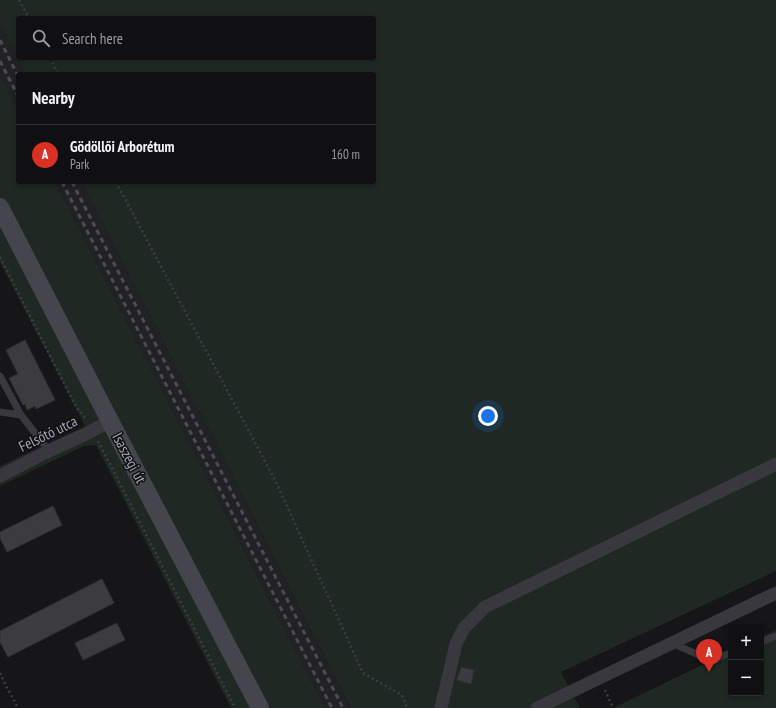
<!DOCTYPE html>
<html lang="en">
<head>
<meta charset="utf-8">
<style>
	body { margin:0; font-family:"PT Sans Narrow",sans-serif; background:#19191b; color:#f1f3f6 }
	.controls { position:absolute; right:12px; bottom:12px; display:grid; overflow:hidden; border-radius:4px; box-shadow:0 2px 6px #0003 }
	.controls button { width:36px; height:36px; display:grid; place-items:center; padding:0; border:0; border-bottom:1px solid #303032; background:#101012; color:#f1f3f6; font:20px sans-serif }
	.you { position:absolute; left:488px; top:416px; width:14px; height:14px; margin:-10px; border:3px solid #fff; border-radius:50%; background:#1a73e8; box-shadow:0 0 0 6px #1a73e833 }
	.badge { display:grid; place-items:center; width:26px; height:26px; border-radius:50%; background:#d93025; color:#fff; font-size:13px; font-weight:700 }
	.pin { position:absolute; translate:-50% -33px; filter:drop-shadow(0 1px 2px #0008) }
	.pin::after { content:''; position:absolute; top:21px; width:14px; height:12px; background:inherit; clip-path:polygon(0 0,100% 0,50% 100%) }
	.list { margin:0; padding:0; list-style:none }
	h2 { display:flex; justify-content:space-between; align-items:center; height:52px; margin:0; padding:0 16px; font-size:17px }
	h2 small { font-size:13px; font-weight:400; color:#9c9d9f }
	.list li { display:grid; grid-template-columns:26px 1fr auto; gap:12px; align-items:center; box-sizing:border-box; height:60px; padding:0 16px; border-top:1px solid #303032 }
	.list b { display:block; font-size:15px; white-space:nowrap }
	.list p { margin:0; font-size:13px; white-space:nowrap; color:#9c9d9f }
	.list em { font-size:13px; font-style:normal; color:#9c9d9f }
	.icon { flex:none; width:22px; height:22px; fill:none; stroke:currentColor; stroke-width:2; stroke-linecap:round; stroke-linejoin:round }
	.map { position:relative; flex:none; width:776px; height:708px; overflow:hidden }
	.search { position:absolute; background:#101012; box-shadow:0 2px 6px #0003; left:16px; top:16px; width:360px; height:44px; display:flex; align-items:center; gap:10px; box-sizing:border-box; padding:0 14px; border-radius:4px; color:#9c9d9f; font-size:15px }
	.panel { position:absolute; background:#101012; box-shadow:0 2px 6px #0003; left:16px; top:72px; width:360px; height:112px; border-radius:4px }
	.map>svg:first-child { display:block }
	.built { fill:#222225 }
	.green { fill:#1f2822; fill-rule:evenodd }
	.building { fill:#3b3b40; stroke:#303034 }
	.lines { fill:none; stroke-linecap:round; stroke-linejoin:round }
	.path { stroke:#3c3d44; stroke-width:2.5; stroke-dasharray:2 3; stroke-linecap:butt }
	.service { stroke:#39383f; stroke-width:7 }
	.minor { stroke:#39383f; stroke-width:13 }
	.secondary { stroke:#44454d; stroke-width:18 }
	.rail { stroke:#4b4c54; stroke-width:3; stroke-dasharray:5 4; stroke-linecap:butt }
	.labels { text-anchor:middle; stroke-width:3; stroke-linejoin:round; paint-order:stroke }
	.street-label { font-size:15px; fill:#a7a9b9; stroke:#111113 }
</style>
</head>
<body>
<div class="map">
<svg width="776" height="708" viewBox="0 0 776 708">
	<rect width="100%" height="100%" fill="#161618"/>
	<path class="built" d="M0 23 26 74H18V110L0 75Z
		M55 182H82L351 708H325Z"/>
	<path class="green" d="M0 0H776V571L561 672 580 708H351L82 182H374V74H26L0 23ZM18 18H374V58H18Z
		M0 75 18 110V182H55L325 708H231L96 445 84 446 0 486V466L85 426 0 262Z
		M776 630V708H613L731 651V693H761V637Z"/>
	<path class="building" d="M25 340 55 400 36 409 35 406 27 410 25 404 23 405 9 378 18 374 6 350Z
		M53 506 62 525 7 552 0 538V532Z
		M102 579 114 603 8 657 0 642V631Z
		M117 623 125 640 83 660 75 643Z
		M461 667 474 670 471 684 457 680Z"/>
	<g class="lines">
		<path class="path" d="M19 0 29 18
			M50 58 58 74
			M116 182 275 480 363 673 402 695 407 708
			M0 257 71 397 77 408 86 419
			M98 441 235 708
			M0 673 5 684 18 708
			M605 690 613 708"/>
		<path class="service" d="M0 376 21 415 49 451
			M0 412 21 415
			M761 642 776 636
			M672 643 710 660 731 653"/>
		<path class="minor" d="M0 476 49 451 86 434 110 421
			M441 708 456 644 464 628 485 607 776 464
			M537 708 776 593"/>
		<path class="secondary" d="M0 207 110 421 260 708"/>
		<path class="rail" d="M0 40 18 76
			M0 61 18 96
			M62 182 332 708
			M72 182 343 708"/>
	</g>
	<g class="labels">
		<g class="street-label">
			<text transform="translate(48 434) rotate(-26)" y="5">Felsőtó utca</text>
			<text transform="translate(129 458) rotate(62)" y="5">Isaszegi út</text>
		</g>
	</g>
</svg>
<div class="controls">
<button>+</button>
<button>−</button>
</div>
<div class="you"></div>
<div class="pin badge" style="left:709px;top:672px">A</div>
<div class="search"><svg class="icon" aria-label="search" viewBox="0 0 24 24"><circle cx="10" cy="10" r="6"/><path d="M15 15l6 6"/></svg>Search here</div>
<section class="panel">
<h2>Nearby<small></small></h2>
<ul class="list">
<li><span class="badge">A</span><div><b>Gödöllői Arborétum</b><p>Park</p></div><em>160 m</em></li>
</ul>
</section>
</div>
</body>
</html>
